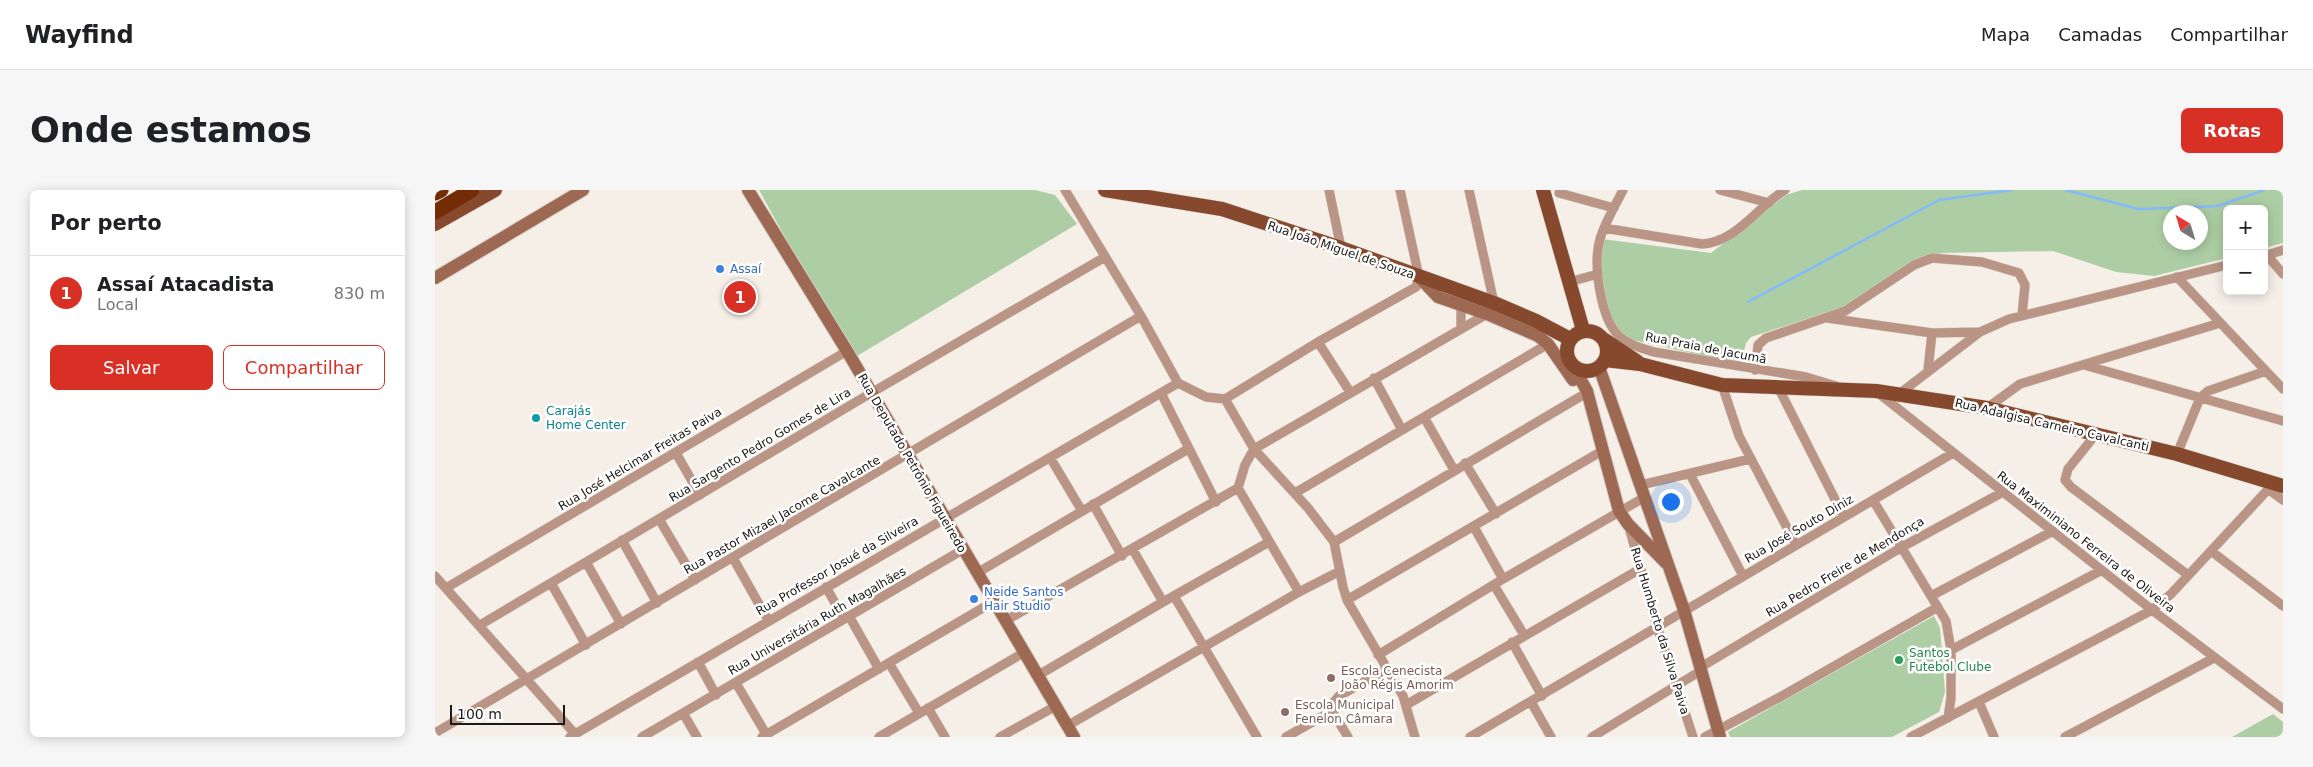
<!DOCTYPE html>
<html lang="pt">
<head>
<meta charset="utf-8">
<style>
	body { margin:0; font-family:"DejaVu Sans",sans-serif; background:#f6f6f6; color:#202124 }
	.controls { position:absolute; right:15px; top:15px; display:grid; overflow:hidden; border-radius:8px; box-shadow:0 2px 12px #0003 }
	.controls button { width:45px; height:45px; display:grid; place-items:center; padding:0; border:0; border-bottom:1px solid #e0e0e0; background:#fff; color:#202124; font:25px sans-serif }
	.compass { position:absolute; left:1728px; top:15px; width:45px; height:45px; border-radius:50%; background:#fff; box-shadow:0 2px 12px #0003; rotate:322deg }
	.scale { position:absolute; left:15px; bottom:12px; width:115px; box-sizing:border-box; padding-left:5px; border:2px solid #1b1916; border-top:0; font-size:14px; line-height:18px; white-space:nowrap; color:#1b1916; -webkit-text-stroke:4px #fff; paint-order:stroke }
	.you { position:absolute; left:1235px; top:311px; width:18px; height:18px; margin:-12px; border:4px solid #fff; border-radius:50%; background:#1a73e8; box-shadow:0 0 0 8px #1a73e833 }
	.badge { display:grid; place-items:center; width:32px; height:32px; border-radius:50%; background:#d93025; color:#fff; font-size:16px; font-weight:700 }
	.pin { position:absolute; translate:-50% -50%; border:2px solid #fff; box-shadow:0 1px 5px #0006 }
	.list { margin:0; padding:0; list-style:none }
	h2 { display:flex; justify-content:space-between; align-items:center; height:65px; margin:0; padding:0 20px; font-size:21px }
	h2 small { font-size:16px; font-weight:400; color:#757577 }
	.list li { display:grid; grid-template-columns:32px 1fr auto; gap:15px; align-items:center; box-sizing:border-box; height:75px; padding:0 20px; border-top:1px solid #e0e0e0 }
	.list b { display:block; font-size:19px; white-space:nowrap }
	.list p { margin:0; font-size:16px; white-space:nowrap; color:#757577 }
	.list em { font-size:16px; font-style:normal; color:#757577 }
	.actions { display:flex; gap:10px; padding:15px 20px }
	.actions a { flex:1; padding:11px 0; border:1px solid #d93025; border-radius:8px; text-align:center; font-size:18px; color:#d93025 }
	.actions .main { background:#d93025; color:#fff }
	.map { position:relative; flex:none; width:1848px; height:547px; overflow:hidden; border-radius:8px }
	header { display:flex; align-items:center; gap:30px; box-sizing:border-box; height:70px; padding:0 25px; background:#fff; border-bottom:1px solid #e0e0e0 }
	header strong { font-size:24px }
	nav { display:flex; gap:28px; margin-inline-start:auto; font-size:18px }
	.intro { display:flex; align-items:center; justify-content:space-between; box-sizing:border-box; height:120px; padding:0 30px }
	h1 { margin:0; font-size:35px }
	.button { padding:12px 22px; border-radius:8px; background:#d93025; color:#fff; font-size:18px; font-weight:700 }
	main { display:flex; gap:30px; padding:0 30px }
	aside { flex:1; background:#fff; border-radius:8px; box-shadow:0 2px 12px #0003 }
	.map>svg:first-child { display:block }
	.green { fill:#adcea4; fill-rule:evenodd }
	.lines { fill:none; stroke-linecap:round; stroke-linejoin:round }
	.stream { stroke:#84bafc; stroke-width:2.5 }
	.street-casing { stroke:#d2cdc6; stroke-width:10 }
	.secondary-casing { stroke:#d2cdc6; stroke-width:14 }
	.primary-casing { stroke:#d2cdc6; stroke-width:15 }
	.highway-casing { stroke:#d2cdc6; stroke-width:16 }
	.street { stroke:#ba9586; stroke-width:9 }
	.secondary { stroke:#9e6953; stroke-width:12 }
	.primary { stroke:#87492e; stroke-width:14 }
	.highway { stroke:#732c06; stroke-width:15 }
	.shop-dot { fill:#3f7fe0; stroke:#fff; stroke-width:2 }
	.culture-dot { fill:#0f9aa8; stroke:#fff; stroke-width:2 }
	.leisure-dot { fill:#2e9e5b; stroke:#fff; stroke-width:2 }
	.education-dot { fill:#8d6e63; stroke:#fff; stroke-width:2 }
	.labels { text-anchor:middle; stroke-width:5; stroke-linejoin:round; paint-order:stroke }
	.street-label { font-size:12px; fill:#1b1916; stroke:#fff }
	.shop-label { font-size:12px; fill:#366cbe; stroke:#fff; text-anchor:start }
	.culture-label { font-size:12px; fill:#0d838f; stroke:#fff; text-anchor:start }
	.leisure-label { font-size:12px; fill:#27864d; stroke:#fff; text-anchor:start }
	.education-label { font-size:12px; fill:#785e54; stroke:#fff; text-anchor:start }
</style>
</head>
<body>
<header>
<strong>Wayfind</strong>
<nav><a>Mapa</a><a>Camadas</a><a>Compartilhar</a></nav>
</header>
<div class="intro"><h1>Onde estamos</h1><a class="button">Rotas</a></div>
<main>
<aside>
<h2>Por perto<small></small></h2>
<ul class="list">
<li><span class="badge">1</span><div><b>Assaí Atacadista</b><p>Local</p></div><em>830 m</em></li>
</ul>
<div class="actions"><a class="main">Salvar</a><a>Compartilhar</a></div>
</aside>
<div class="map">
<svg width="1848" height="547" viewBox="0 0 1848 547">
	<rect width="100%" height="100%" fill="#f5efe8"/>
	<path class="green" d="M324 0H600L620 5 642 34 417 169Z
		M1367 0H1848V53L1829 58V19H1792V68L1719 86 1681 82 1618 61 1507 63 1408 117 1316 147 1311 153 1306 174 1180 146 1162 90 1167 49 1276 63 1351 5ZM1736 22H1766V52H1736Z
		M1499 426 1505 438 1510 502 1504 522 1457 547H1295L1293 542Z
		M1838 524 1848 532V547H1797Z"/>
	<g class="lines">
		<path class="stream" d="M1631 0 1703 19 1783 16 1829 0
			M1313 112 1504 10 1577 0"/>
		<g class="street-casing">
			<path id="street" d="M630 0 706 126 743 193
				M894 0 906 58
				M1034 0 1059 113
				M1188 0C1180 16 1170 32 1165 49 1158 73 1165 128 1184 146 1194 155 1206 158 1219 162L1371 187 1401 196
				M1285 0 1334 13
				M1124 3 1179 18
				M1169 38 1267 54C1302 52 1322 17 1350 0
				M1832 65 1848 84
				M1829 66 1848 60
				M1742 87 1848 199
				M1134 92 1163 84
				M1026 115V139
				M1392 128 1497 143 1545 142
				M883 152 915 202
				M1649 175 1848 231
				M1320 180 1323 155 1331 148 1410 121 1479 75 1497 68 1547 72 1584 83 1590 95 1587 125
				M1493 180 1497 143
				M939 188 967 240
				M743 193 771 207 790 209
				M1287 195 1304 246 1361 355
				M1343 197 1409 327
				M1442 202 1717 420 1848 519
				M726 203 781 312
				M1464 204 1545 142 1574 129 1792 75
				M790 209 819 259 873 318 899 352 908 397 912 410 968 506 980 547
				M790 209 883 152 981 97 984 87 965 0
				M1552 218 1585 194 1785 133
				M989 227 1019 280
				M1661 244 1633 279 1630 290 1636 297 1753 385
				M241 263 265 305
				M1742 264 1765 208 1773 201 1831 181
				M616 269 647 321
				M1030 273 1061 324
				M1255 284 1308 386
				M1206 295 1315 269
				M803 298 864 402
				M1833 299 1848 310
				M860 303 1113 154
				M1438 310 1511 431 1516 460V508L1513 528
				M658 314 687 366
				M224 329 260 390
				M1193 334 1222 436 1258 547
				M1039 337 1068 389
				M187 350 222 413
				M899 352 1148 205
				M698 360 728 412
				M1776 361 1848 416
				M298 368 333 430
				M151 372 186 434
				M542 383 753 259
				M0 386 140 544
				M116 393 151 455
				M1059 395 1089 445
				M391 397 409 429
				M11 398 412 161
				M739 406 822 547
				M1496 406 1618 341
				M912 410 1167 261
				M414 426 444 479
				M570 431 803 298 810 275 819 259 1052 124
				M45 435 436 203 670 67
				M1077 452 1107 506
				M1516 460 1667 380
				M943 465 1068 389 1210 307
				M263 472 281 505
				M454 473 484 523
				M1266 477 1467 357 1568 302
				M602 486 728 412 834 352
				M301 493 331 544
				M1096 512 1116 547
				M1544 512 1559 547
				M971 515 1205 379
				M493 518 510 547
				M248 523 262 547
				M632 536 864 402 905 381
				M0 543 706 126
				M135 547 743 193
				M207 547 529 359
				M327 547 558 412
				M444 547 588 463
				M565 547 621 516
				M851 547 897 521
				M913 547 897 521 899 512 904 506 952 479
				M1035 547 1518 263
				M1157 547 1267 480
				M1270 547 1345 507 1503 417
				M1476 547 1717 420 1736 404 1839 293
				M1630 547 1779 468"/>
		</g>
		<g class="secondary-casing">
			<path id="secondary" d="M313 0 412 161 639 547
				M984 87 1003 107 1052 124 1103 146 1113 154 1138 190
				M0 88 148 0
				M1138 176 1152 201 1184 321 1193 334 1231 373
				M1164 177 1249 420 1285 547"/>
		</g>
		<g class="primary-casing">
			<path id="primary" d="M670 0 787 19 906 58 1059 113 1101 131 1135 149
				M1108 0 1148 140
				M0 34 60 0
				M1132 161a20 20 0 1 1 40 0a20 20 0 1 1-40 0Z
				M1170 150 1203 172
				M1170 170 1205 174 1287 195 1441 201 1552 218 1742 264 1848 296"/>
		</g>
		<g class="highway-casing">
			<path id="highway" d="M0 3 6 0
				M0 22 37 0"/>
		</g>
		<use href="#street" class="street"/>
		<use href="#secondary" class="secondary"/>
		<use href="#primary" class="primary"/>
		<use href="#highway" class="highway"/>
	</g>
	<g class="shop-dot">
		<circle cx="285" cy="79" r="5"/>
		<circle cx="539" cy="409" r="5"/>
	</g>
	<circle class="culture-dot" cx="101" cy="228" r="5"/>
	<circle class="leisure-dot" cx="1464" cy="470" r="5"/>
	<g class="education-dot">
		<circle cx="896" cy="488" r="5"/>
		<circle cx="850" cy="522" r="5"/>
	</g>
	<g class="labels">
		<g class="street-label">
			<text transform="translate(906 60) rotate(19)" y="4">Rua João Miguel de Souza</text>
			<text transform="translate(1271 158) rotate(11)" y="4">Rua Praia de Jacumã</text>
			<text transform="translate(1617 235) rotate(13)" y="4">Rua Adalgisa Carneiro Cavalcanti</text>
			<text transform="translate(325 255) rotate(-31)" y="4">Rua Sargento Pedro Gomes de Lira</text>
			<text transform="translate(205 269) rotate(-31)" y="4">Rua José Helcimar Freitas Paiva</text>
			<text transform="translate(477 273) rotate(60)" y="4">Rua Deputado Petrônio Figueiredo</text>
			<text transform="translate(347 325) rotate(-30)" y="4">Rua Pastor Mizael Jacome Cavalcante</text>
			<text transform="translate(1364 339) rotate(-30)" y="4">Rua José Souto Diniz</text>
			<text transform="translate(1651 352) rotate(38)" y="4">Rua Maximiniano Ferreira de Oliveira</text>
			<text transform="translate(402 376) rotate(-30)" y="4">Rua Professor Josué da Silveira</text>
			<text transform="translate(1410 377) rotate(-31)" y="4">Rua Pedro Freire de Mendonça</text>
			<text transform="translate(382 431) rotate(-30)" y="4">Rua Universitária Ruth Magalhães</text>
			<text transform="translate(1225 441) rotate(73)" y="4">Rua Humberto da Silva Paiva</text>
		</g>
		<g class="shop-label">
			<text x="295" y="83">Assaí</text>
			<text x="549" y="406">Neide Santos<tspan x="549" dy="14">Hair Studio</tspan></text>
		</g>
		<g class="culture-label">
			<text x="111" y="225">Carajás<tspan x="111" dy="14">Home Center</tspan></text>
		</g>
		<g class="leisure-label">
			<text x="1474" y="467">Santos<tspan x="1474" dy="14">Futebol Clube</tspan></text>
		</g>
		<g class="education-label">
			<text x="906" y="485">Escola Cenecista<tspan x="906" dy="14">João Régis Amorim</tspan></text>
			<text x="860" y="519">Escola Municipal<tspan x="860" dy="14">Fenelon Câmara</tspan></text>
		</g>
	</g>
</svg>
<div class="controls">
<button>+</button>
<button>−</button>
</div>
<svg class="compass" viewBox="-18 -18 36 36"><path d="M0-13l5 13h-10z" fill="#e53935"/><path d="M0 13l5-13h-10z" fill="#757577"/></svg>
<div class="scale">100 m</div>
<div class="you"></div>
<div class="pin badge" style="left:305px;top:107px">1</div>
</div>
</main>
</body>
</html>
